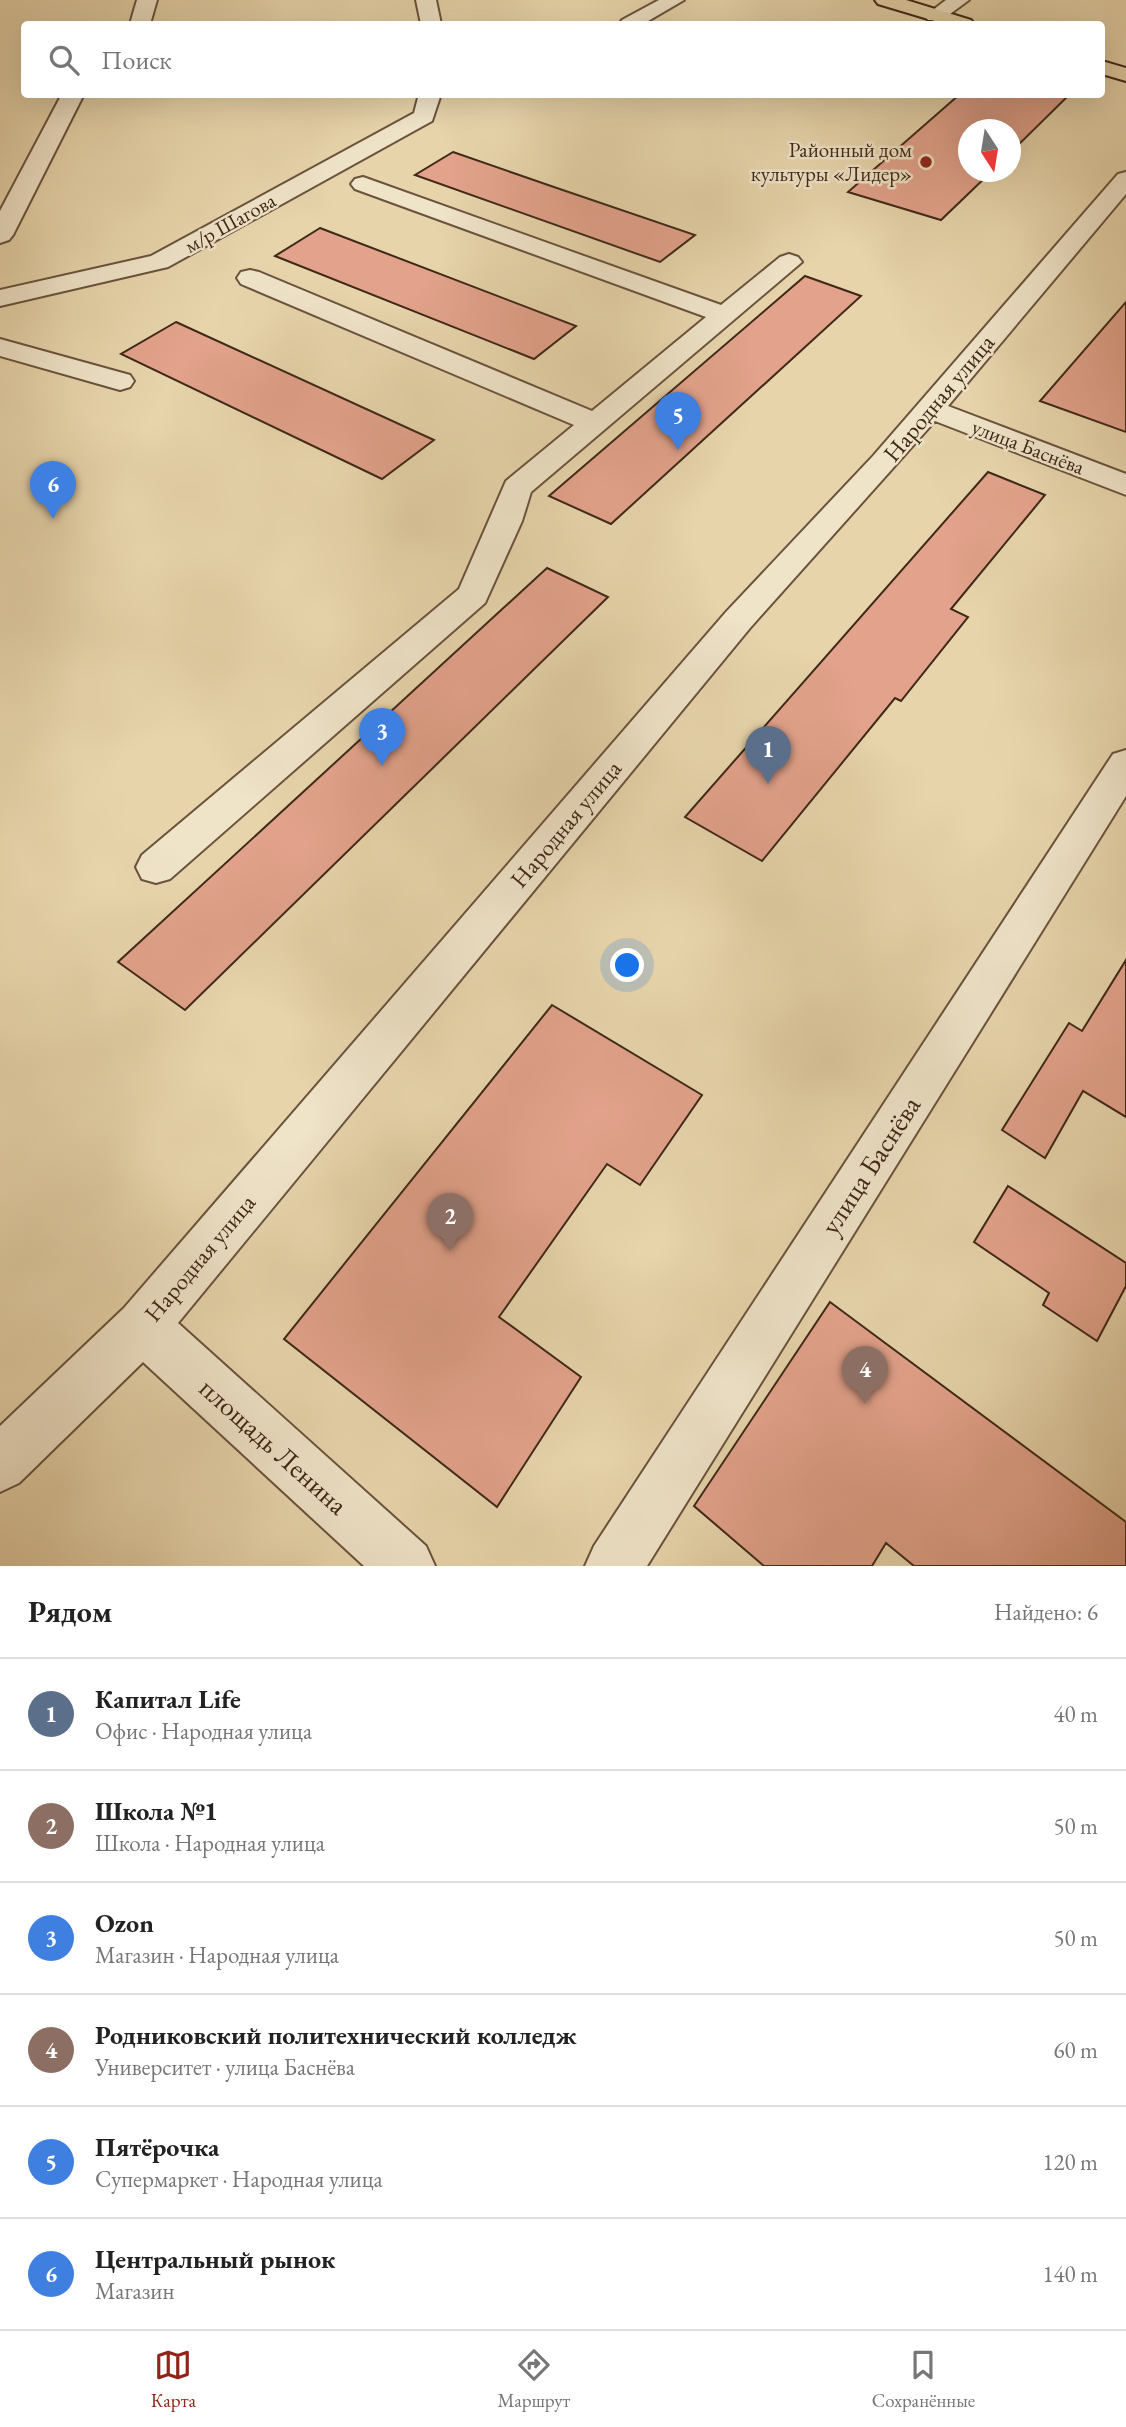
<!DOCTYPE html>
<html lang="ru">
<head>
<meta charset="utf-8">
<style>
	body { margin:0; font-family:"EB Garamond",serif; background:#f2f2f2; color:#222 }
	.compass { position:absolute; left:958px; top:119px; width:63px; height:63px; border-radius:50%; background:#fff; box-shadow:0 7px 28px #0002; rotate:168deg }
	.you { position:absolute; left:628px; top:966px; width:24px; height:24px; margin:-18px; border:5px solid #fff; border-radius:50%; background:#1a73e8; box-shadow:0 0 0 10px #1a73e833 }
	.badge { display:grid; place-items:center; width:46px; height:46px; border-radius:50%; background:#8f2418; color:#fff; font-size:23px; font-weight:700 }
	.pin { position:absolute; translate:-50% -58px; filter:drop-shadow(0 2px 4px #0008) }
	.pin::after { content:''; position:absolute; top:37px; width:24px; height:21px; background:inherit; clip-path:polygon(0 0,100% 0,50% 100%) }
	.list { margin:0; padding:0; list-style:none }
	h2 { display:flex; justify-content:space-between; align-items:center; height:91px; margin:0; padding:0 28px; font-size:30px }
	h2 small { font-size:23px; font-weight:400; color:#767676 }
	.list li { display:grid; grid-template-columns:46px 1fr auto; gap:21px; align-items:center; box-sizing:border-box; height:112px; padding:0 28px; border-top:2px solid #e0e0e0 }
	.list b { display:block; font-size:26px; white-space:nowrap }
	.list p { margin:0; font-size:23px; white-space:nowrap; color:#767676 }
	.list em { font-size:23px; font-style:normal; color:#767676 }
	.icon { flex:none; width:38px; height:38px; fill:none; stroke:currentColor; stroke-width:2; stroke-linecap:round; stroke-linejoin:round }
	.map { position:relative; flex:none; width:1126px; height:1566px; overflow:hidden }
	.search { position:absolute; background:#fff; box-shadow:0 7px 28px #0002; left:21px; right:21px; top:21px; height:77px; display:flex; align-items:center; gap:18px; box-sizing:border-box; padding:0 24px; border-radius:7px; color:#767676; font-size:26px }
	.sheet { height:763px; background:#fff }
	nav { display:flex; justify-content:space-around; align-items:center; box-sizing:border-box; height:98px; border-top:2px solid #e0e0e0; background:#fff; font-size:19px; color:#767676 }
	nav a { display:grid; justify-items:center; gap:4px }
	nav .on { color:#8f2418 }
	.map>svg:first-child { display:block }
	.building { fill:#e2a28b; stroke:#3f2818; stroke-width:2 }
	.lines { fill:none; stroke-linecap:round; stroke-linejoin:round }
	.minor-casing { stroke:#69533d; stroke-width:4 }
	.major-casing { stroke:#3f2818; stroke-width:4 }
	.minor { fill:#efe3c8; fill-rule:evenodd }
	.major { fill:#e7d4ab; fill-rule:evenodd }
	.poi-dot { fill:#8f2418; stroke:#efe3c8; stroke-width:2.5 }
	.labels { text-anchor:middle; stroke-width:5; stroke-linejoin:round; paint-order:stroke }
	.far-poi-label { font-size:21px; fill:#3f2818; stroke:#efe3c8; text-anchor:end }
	.far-street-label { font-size:21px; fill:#3f2818; stroke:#efe3c8 }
	.street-label { font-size:24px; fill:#3f2818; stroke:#efe3c8 }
	.near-street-label { font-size:28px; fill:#3f2818; stroke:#efe3c8 }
</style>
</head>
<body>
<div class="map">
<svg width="1126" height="1566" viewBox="0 0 1126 1566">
	<rect width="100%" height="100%" fill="#e7d4ab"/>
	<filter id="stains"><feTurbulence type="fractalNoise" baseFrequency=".00286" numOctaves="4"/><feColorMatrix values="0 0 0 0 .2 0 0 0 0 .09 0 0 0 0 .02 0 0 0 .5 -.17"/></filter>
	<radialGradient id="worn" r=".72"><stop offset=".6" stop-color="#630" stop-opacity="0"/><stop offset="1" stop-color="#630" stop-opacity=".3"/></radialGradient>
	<path class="building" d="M960 94H1070L1011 152V130H969V172H991L941 220 848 192Z
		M453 152 551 186 695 235 660 262 415 175Z
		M320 228 576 326 534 359 275 256Z
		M805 276 861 296 611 524 549 496Z
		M1126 302V432L1040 401Z
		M176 322 434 440 382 479 121 354Z
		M988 472 1045 495 951 609 968 617 901 701 895 698 762 861 685 817Z
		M547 568 608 597 185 1010 118 962Z
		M1126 960V1117L1083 1091 1045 1158 1002 1130 1069 1023 1082 1031Z
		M552 1005 702 1095 640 1185 607 1164 499 1317 581 1377 497 1507 284 1339Z
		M1008 1186 1126 1263V1286L1097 1341 1043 1305 1049 1293 974 1242Z
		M830 1302 1126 1522V1566H914L886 1543 872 1566H764L694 1506Z"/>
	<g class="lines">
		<g class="minor-casing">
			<path id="minor" d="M137 0H157L150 24H130Z
				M416 0H436L441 24H421Z
				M659 0H684L643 24H619L622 20Z
				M946 0H969L942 20H928L925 16Z
				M62 94H84L13 235 9 240 0 243V211Z
				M419 94H441L432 121 168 267 0 306V290L151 256 414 113Z
				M1126 172V194L948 406 1126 474V495L935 421 750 628 178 1323 426 1546 435 1566H364L143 1362 19 1483 0 1492V1426L124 1308 726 612 873 456 1118 174Z
				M363 177 721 305 780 257 789 254 798 257 802 262 531 492 522 521 485 603 170 879 156 883 142 879 136 867 142 855 459 589 506 481 574 425 241 284 237 278 241 272 250 270 259 272 592 411 706 317 355 189 351 184 355 179Z
				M0 339 130 375 134 381 130 387 120 390 0 356Z
				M1126 750V796L647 1566H585L594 1546 1113 754Z"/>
		</g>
		<g class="major-casing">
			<path id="major" d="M875 0H906L971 20 974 24H945L878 4Z
				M1102 61 1126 68V81L1102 74Z"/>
		</g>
		<use href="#minor" class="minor"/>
		<use href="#major" class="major"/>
	</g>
	<circle class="poi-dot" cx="926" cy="162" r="7"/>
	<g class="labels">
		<g class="far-poi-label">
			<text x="912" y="157">Районный дом<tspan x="912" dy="24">культуры «Лидер»</tspan></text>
		</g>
		<g class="far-street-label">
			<text transform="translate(230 223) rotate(-29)" y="7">м/р Шагова</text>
			<text transform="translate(1028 447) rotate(21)" y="7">улица Баснёва</text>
		</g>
		<g class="street-label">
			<text transform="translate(939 398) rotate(-50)" y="8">Народная улица</text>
			<text transform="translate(566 824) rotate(-50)" y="8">Народная улица</text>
			<text transform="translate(200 1258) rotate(-50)" y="8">Народная улица</text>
		</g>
		<g class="near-street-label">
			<text transform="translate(870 1165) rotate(-57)" y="10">улица Баснёва</text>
			<text transform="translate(274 1446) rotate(42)" y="10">площадь Ленина</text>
		</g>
	</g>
	<rect width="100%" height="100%" filter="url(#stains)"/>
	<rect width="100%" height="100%" fill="url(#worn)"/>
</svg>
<svg class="compass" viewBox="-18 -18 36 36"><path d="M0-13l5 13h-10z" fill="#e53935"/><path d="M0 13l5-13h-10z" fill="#767676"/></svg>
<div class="you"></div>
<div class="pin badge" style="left:768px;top:784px;background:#5c6f8a">1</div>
<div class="pin badge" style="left:450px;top:1251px;background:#8d6e63">2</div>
<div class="pin badge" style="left:382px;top:766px;background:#3f7fe0">3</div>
<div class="pin badge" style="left:865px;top:1404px;background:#8d6e63">4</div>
<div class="pin badge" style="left:678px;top:450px;background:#3f7fe0">5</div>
<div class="pin badge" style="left:53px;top:519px;background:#3f7fe0">6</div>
<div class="search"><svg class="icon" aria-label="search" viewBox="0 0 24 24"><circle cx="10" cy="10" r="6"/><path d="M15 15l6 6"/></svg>Поиск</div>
</div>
<section class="sheet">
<h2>Рядом<small>Найдено: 6</small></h2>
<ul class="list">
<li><span class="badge" style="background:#5c6f8a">1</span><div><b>Капитал Life</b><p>Офис · Народная улица</p></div><em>40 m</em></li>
<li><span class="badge" style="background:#8d6e63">2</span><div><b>Школа №1</b><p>Школа · Народная улица</p></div><em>50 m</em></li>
<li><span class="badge" style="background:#3f7fe0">3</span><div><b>Ozon</b><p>Магазин · Народная улица</p></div><em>50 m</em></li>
<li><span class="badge" style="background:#8d6e63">4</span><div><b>Родниковский политехнический колледж</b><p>Университет · улица Баснёва</p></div><em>60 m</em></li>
<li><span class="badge" style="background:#3f7fe0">5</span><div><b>Пятёрочка</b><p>Супермаркет · Народная улица</p></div><em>120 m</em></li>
<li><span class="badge" style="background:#3f7fe0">6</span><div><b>Центральный рынок</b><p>Магазин</p></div><em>140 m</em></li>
</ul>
</section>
<nav>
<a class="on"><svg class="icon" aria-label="map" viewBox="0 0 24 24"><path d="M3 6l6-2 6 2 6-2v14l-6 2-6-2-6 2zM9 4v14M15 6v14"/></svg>Карта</a>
<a><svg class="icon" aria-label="directions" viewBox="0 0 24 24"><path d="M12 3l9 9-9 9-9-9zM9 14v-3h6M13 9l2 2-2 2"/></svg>Маршрут</a>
<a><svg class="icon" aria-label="saved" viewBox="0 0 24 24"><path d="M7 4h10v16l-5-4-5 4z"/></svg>Сохранённые</a>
</nav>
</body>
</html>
